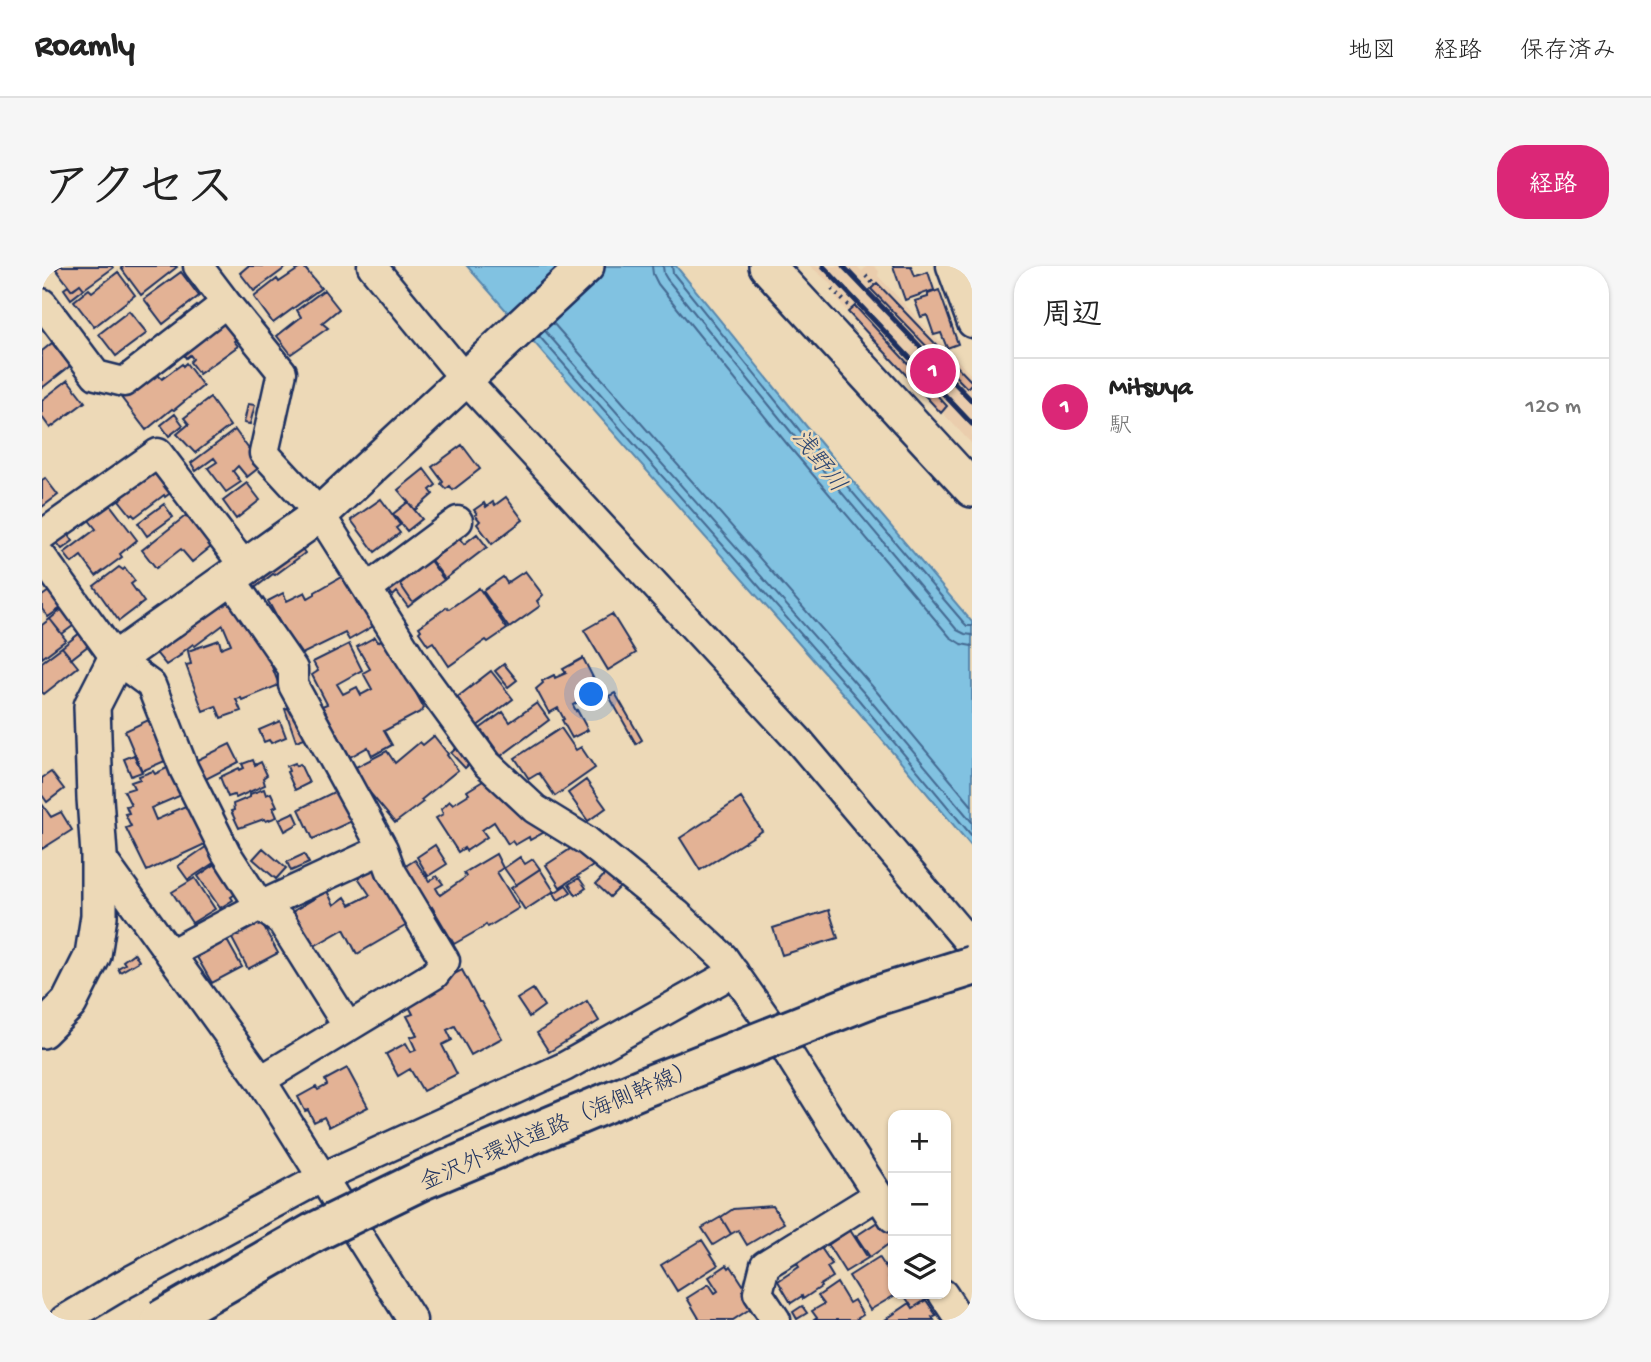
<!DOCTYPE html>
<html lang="ja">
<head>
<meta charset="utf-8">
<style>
	body { margin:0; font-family:"Gochi Hand","Klee One",sans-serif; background:#f6f6f6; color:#222 }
	.controls { position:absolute; right:21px; bottom:21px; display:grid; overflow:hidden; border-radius:14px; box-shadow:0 2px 5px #0004 }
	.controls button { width:63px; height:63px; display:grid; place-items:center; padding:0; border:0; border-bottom:2px solid #e0e0e0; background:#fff; color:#222; font:35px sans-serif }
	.you { position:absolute; left:550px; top:429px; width:24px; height:24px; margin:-18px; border:5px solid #fff; border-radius:50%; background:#1a73e8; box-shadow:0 0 0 10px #1a73e833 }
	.badge { display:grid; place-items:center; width:46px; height:46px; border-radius:50%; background:#db2777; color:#fff; font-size:23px; font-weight:700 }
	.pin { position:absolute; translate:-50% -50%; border:4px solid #fff; box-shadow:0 2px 7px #0006 }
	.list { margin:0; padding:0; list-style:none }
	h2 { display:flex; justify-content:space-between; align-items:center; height:91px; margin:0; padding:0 28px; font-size:30px }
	h2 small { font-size:23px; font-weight:400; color:#767676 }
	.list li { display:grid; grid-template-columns:46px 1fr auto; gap:21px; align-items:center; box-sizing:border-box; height:98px; padding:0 28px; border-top:2px solid #e0e0e0 }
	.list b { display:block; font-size:26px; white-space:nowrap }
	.list p { margin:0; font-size:23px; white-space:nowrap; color:#767676 }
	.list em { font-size:23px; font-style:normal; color:#767676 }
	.icon { flex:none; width:38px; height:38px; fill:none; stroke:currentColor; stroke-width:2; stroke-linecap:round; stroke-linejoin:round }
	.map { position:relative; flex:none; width:930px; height:1054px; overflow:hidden; border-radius:28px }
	header { display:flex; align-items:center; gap:42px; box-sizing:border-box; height:98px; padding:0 35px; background:#fff; border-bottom:2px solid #e0e0e0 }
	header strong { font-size:33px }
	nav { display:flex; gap:38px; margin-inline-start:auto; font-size:24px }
	.intro { display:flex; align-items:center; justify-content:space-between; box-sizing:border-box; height:168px; padding:0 42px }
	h1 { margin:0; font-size:49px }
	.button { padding:18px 32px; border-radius:28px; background:#db2777; color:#fff; font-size:24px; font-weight:700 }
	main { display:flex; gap:42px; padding:0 42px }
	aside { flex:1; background:#fff; border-radius:28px; box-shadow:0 2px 5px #0004 }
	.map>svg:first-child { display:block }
	.built { fill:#eacdad }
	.water { fill:#81c2e1; stroke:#5887ad; stroke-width:2 }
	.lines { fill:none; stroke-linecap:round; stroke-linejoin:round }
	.shore { stroke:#446a92; stroke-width:2 }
	.building { fill:#e3b295; stroke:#1b2f5e; stroke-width:2 }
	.minor-casing { stroke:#1b2f5e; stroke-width:33 }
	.tertiary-casing { stroke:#1b2f5e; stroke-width:40 }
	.path { stroke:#1b2f5e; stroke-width:4.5; stroke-dasharray:2 5; stroke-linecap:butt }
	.minor { stroke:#edd9b7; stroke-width:28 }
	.tertiary { stroke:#edd9b7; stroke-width:35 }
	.rail { stroke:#1b2f5e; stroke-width:5 }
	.secondary-bridge-casing { stroke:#1b2f5e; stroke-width:44; stroke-linecap:butt }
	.secondary-bridge { stroke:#edd9b7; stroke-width:38 }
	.labels { text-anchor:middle; stroke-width:5; stroke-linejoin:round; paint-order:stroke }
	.street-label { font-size:23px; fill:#1b2f5e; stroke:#edd9b7 }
	.water-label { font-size:24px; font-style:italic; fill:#2a4572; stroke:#edd9b7 }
</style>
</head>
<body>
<header>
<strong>Roamly</strong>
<nav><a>地図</a><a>経路</a><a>保存済み</a></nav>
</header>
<div class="intro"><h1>アクセス</h1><a class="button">経路</a></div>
<main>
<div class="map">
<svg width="930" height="1054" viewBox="0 0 930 1054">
	<rect width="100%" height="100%" fill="#edd9b7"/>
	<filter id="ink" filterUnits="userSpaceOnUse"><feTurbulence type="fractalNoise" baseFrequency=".0143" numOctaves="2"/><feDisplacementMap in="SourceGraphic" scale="14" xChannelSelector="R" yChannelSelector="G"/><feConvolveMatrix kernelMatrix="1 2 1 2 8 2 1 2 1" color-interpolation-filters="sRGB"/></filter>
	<g filter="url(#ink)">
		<path class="built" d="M768 0H815L820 5 825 0H832L837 5 836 10 930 110V178L806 47 794 32 796 27 787 16Z"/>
		<path class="water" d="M425 0H634L765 161 930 356V581L810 438Z"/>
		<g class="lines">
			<path class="shore" d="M610 0 611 8 616 18 745 178 908 371 919 378 930 380
				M621 0 622 8 625 13 753 171 915 364 923 368 930 369
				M630 0 631 7 759 166 922 357 925 360H930
				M511 57 830 420 930 540
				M503 65 822 427 930 556
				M497 70 816 433 930 570"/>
		</g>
		<path class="building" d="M18 0H70L71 2 42 23 38 18 30 24 14 3Z
			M82 0H134L135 1 99 29 79 2Z
			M206 0H246L212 25 198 7Z
			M261 0 279 22 231 57 212 31 235 13 237 16Z
			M851 0H869L873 10 886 6 892 24 863 34Z
			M76 6 93 29 52 61 32 35 47 23 50 26Z
			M139 6 157 30 121 58 102 33Z
			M835 17 930 116V117L925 122 829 23Z
			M38 18 42 23 29 33 22 23 26 20 29 24Z
			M282 24 297 43 280 57 286 62 249 88 235 70 259 51 255 44Z
			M897 24 916 78 905 82 899 67 892 69 885 49 879 51 873 35 886 31V28Z
			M813 40 905 140 899 147 806 46Z
			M87 45 105 67 74 90 57 68Z
			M180 54 194 73 192 75 196 80 157 108 148 96 151 93 148 89 144 92 135 79Z
			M10 77 28 100 0 122V85Z
			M144 97 161 120 132 144 130 143 104 164 75 126 112 105 120 113 140 98 141 100Z
			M26 114 43 136 8 162 0 151V134Z
			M168 132 188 160 153 187 135 168 147 158 142 152Z
			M206 138 213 139 208 158 202 157Z
			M133 148 141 159 127 170 119 159Z
			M193 164 219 200 205 211 196 200 191 205 199 216 184 226 166 202 175 196 172 192 154 205 149 197Z
			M420 179 438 203 411 224 408 220 404 223 399 218 401 216 390 201Z
			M123 202 139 219 123 231 122 229 93 251 90 248 89 249 77 234 81 231 73 220Z
			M382 203 394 219 388 224 391 228 373 244 356 224Z
			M3 212 16 229 0 241V214Z
			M205 217 218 234 194 253 181 235Z
			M464 231 481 254 450 278 435 258 438 255 433 249 435 248 432 244 442 237 444 241 451 236 453 239Z
			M63 232 95 274 78 288 80 291 54 310 39 290 30 297 22 287 54 263 42 248Z
			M339 233 358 259 354 262 358 267 333 286 309 254Z
			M366 236 380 253 365 265 351 248Z
			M122 238 131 251 105 270 96 257Z
			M146 248 174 277 150 296 139 283 114 302 100 284Z
			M19 258 31 275 20 283 7 266Z
			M414 268 422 278 435 268 445 281 403 313 389 294 402 285 398 280Z
			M254 275 263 287 233 309 231 308 214 321 206 311Z
			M379 282 402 314 371 337 358 318 363 314 355 304Z
			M77 301 81 304 83 302 93 315 89 318 102 336 77 355 52 320Z
			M355 304 363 314 358 318 371 337 366 341 355 326 351 330 344 320Z
			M483 305 501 329 495 335 498 340 467 362 441 325 461 311 465 317Z
			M301 310 319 344 325 341 335 358 307 374 303 367 256 390 226 335 241 327 245 335 263 326 266 332 273 328V326Z
			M189 322 216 365 237 419 200 434 199 432 194 433 199 445 179 452 174 440 161 445 144 399 149 398 146 385 177 374 179 382 189 378 181 359 153 380 151 378 138 388 139 389 124 399 110 382Z
			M437 322 465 363 446 376 444 374 407 400 391 376 386 379 377 366 379 364 377 361 405 341 407 343Z
			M10 323 23 339 6 351 0 343V330Z
			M23 341 35 357 20 368 8 353Z
			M570 348 594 387 566 404 542 364Z
			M8 353 24 374 0 392V359Z
			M38 367 47 379 29 393 20 381Z
			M333 371 336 376 344 371 382 442 380 445 342 465 350 479 330 490 326 481 308 491 280 440 285 438 270 409 276 405 271 396 307 378 320 404 295 418 301 428 315 421 319 429 330 423 321 407 328 403 315 381Z
			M20 381 36 401 2 428 0 426V396Z
			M541 392 559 427 539 437 538 435 531 439 534 445 535 444 546 464 530 472 520 454 522 453 516 442 507 447 494 423 501 417 500 415 512 409 513 412 524 407 521 403Z
			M462 398 475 414 466 421 453 405Z
			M449 405 471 433 434 461 413 433Z
			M573 427 600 474 594 478 567 430Z
			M264 436 277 467 254 475 243 443Z
			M495 437 507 454 459 490 443 468 440 470 436 464 461 446 468 456Z
			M115 450 132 491 100 505 83 465Z
			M238 455 244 471 229 477 227 474 222 476 217 464Z
			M519 462 534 484 539 481 553 502 513 530 497 507 487 513 473 492Z
			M392 470 406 488 405 489 416 504 379 534 381 536 353 557 323 521 314 501 345 485 353 497 378 476 381 479Z
			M420 477 434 492 423 502 409 487Z
			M188 478 197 496 162 514 153 495Z
			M92 489 100 506 89 510 82 493Z
			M211 494 213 499 219 496 225 509 221 512 223 519 194 532 192 529 186 531 178 511 197 502 198 504 202 502 200 498Z
			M137 496 149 525 109 542 114 554 130 547 129 546 146 539 163 578 105 605 84 562 89 560 83 548 87 547 84 540 89 539 82 525 92 522 89 516 98 513 97 510 111 505 113 508Z
			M253 497 254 500 258 498 267 517 253 524 245 506 247 505 245 500Z
			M9 506 22 523 5 536 0 529V512Z
			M449 510 468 540 474 537 506 564 488 574 487 571 473 579 470 575 466 578 452 556 440 564 445 571 424 585 422 582 416 586 394 552 401 548 399 543 408 535 411 538 427 528 425 525Z
			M544 514 564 542 546 555 526 527Z
			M222 523 224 529 229 527 235 540 231 542 235 551 224 555 222 553 197 562 189 545 192 544 191 538 208 531V528Z
			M298 523 312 554 271 573 257 543Z
			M699 532 720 565 658 604 638 572Z
			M0 538 9 551 19 546 30 564 0 583Z
			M252 546 257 557 243 565 237 553Z
			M168 578 179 592 146 614 136 600Z
			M536 578 551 600 518 621 504 599Z
			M393 579 405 598 386 610 375 591Z
			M221 582 244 602 234 613 211 593Z
			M262 588 267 597 249 605 245 596Z
			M454 588 461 602 455 606 477 642 446 661 444 658 440 662 412 678 390 641 387 643 362 601 373 594 387 615 395 610 401 618 394 622 398 629 424 611 422 607Z
			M184 591 204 621 189 631 191 634 178 642 156 610Z
			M478 591 483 598 491 593 498 603 474 619 462 602Z
			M329 593 339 614 365 659 315 688 302 663 269 682 248 647 285 625 292 639 303 631 308 639 328 629 311 604Z
			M498 603 512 625 483 644 469 622Z
			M565 606 579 620 568 631 554 618Z
			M153 612 173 643 150 657 130 626Z
			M537 612 544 622 534 629 527 618Z
			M524 619 529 626 516 634 512 627Z
			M787 644 796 672 740 689 731 662Z
			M214 647 236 687 206 703 185 663Z
			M182 669 200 701 170 717 152 686Z
			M92 687 97 695 78 706 76 702 83 698 81 695Z
			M420 704 437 736H439L460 772 429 789 413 760 405 764 410 774 400 779 415 808 381 825 368 803 356 810 344 788 364 777 369 786 374 784 368 771 375 769 365 750 371 748 363 733Z
			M491 723 502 740 487 751 475 733Z
			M545 735 557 755 507 786 495 767Z
			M305 802 326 841 287 861 282 851 272 856 266 844 263 845 256 831 274 821 276 824 285 819 283 814Z
			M731 940 742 957 705 979 696 964 689 968 679 951 691 943Z
			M679 951 689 968 671 979 660 962Z
			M840 953 851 970V975L828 991 814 970Z
			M808 964 826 992 803 1006 786 979Z
			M773 973 790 998 785 1001 791 1011 778 1019 779 1021 761 1033 760 1030 749 1037 736 1015 757 1001 751 992Z
			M660 974 676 999 635 1025 619 999Z
			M837 991 849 1009 846 1010 851 1019V1028H855L828 1044 807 1010Z
			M685 999 687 1002 689 1000 714 1039 691 1054H658L645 1032 667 1018 673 1027 676 1025 667 1011Z
			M795 1017 807 1037 812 1034 821 1049 813 1054H772L775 1052 770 1045 782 1038 776 1030Z
			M871 1028H885L888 1031 871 1042 864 1032Z
			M884 1034 894 1049 890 1051 892 1054H843L868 1037 871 1042Z
			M760 1040 765 1047 755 1053 751 1046Z"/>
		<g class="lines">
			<g class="minor-casing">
				<path id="minor" d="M156 0 184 37 240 106 222 187 278 248 377 405 444 497 493 543 545 575 635 648 681 691 730 761 798 870 851 952
					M330 0 422 112 757 475 930 680
					M909 0 930 57
					M0 37 54 109 82 116 184 37
					M0 269 116 187 203 301
					M0 291 74 393 109 419 142 503 184 587 218 640 240 656 306 761
					M188 312 251 403V419L341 583 349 605 403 695 392 709 219 814
					M326 322 416 255
					M57 589 219 814 370 1054
					M128 688 218 640 341 583
					M901 1028 918 1054
					M22 1054 82 1018 281 911 522 801 692 706
					M734 1054 716 1027 723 999 836 929"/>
			</g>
			<g class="tertiary-casing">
				<path id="tertiary" d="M725 0 930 223
					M0 764 27 737 51 689 57 650V589L53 532 50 440 74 393 278 248 544 0"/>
			</g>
			<path class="path" d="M824 10 833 19
				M790 23 809 42"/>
			<use href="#minor" class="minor"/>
			<use href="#tertiary" class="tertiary"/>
			<path class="rail" d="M781 0 930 158
				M801 0 930 135"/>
			<g class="secondary-bridge-casing">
				<path id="secondary-bridge" d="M119 1054 271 967 380 914 600 822 831 731 930 700"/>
			</g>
			<use href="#secondary-bridge" class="secondary-bridge"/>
		</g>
	</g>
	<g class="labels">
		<g class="street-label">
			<text transform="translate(516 858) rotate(-23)" y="8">金沢外環状道路（海側幹線）</text>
		</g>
		<g class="water-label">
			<text transform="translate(778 194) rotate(52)" y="8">浅野川</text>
		</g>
	</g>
</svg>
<div class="controls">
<button>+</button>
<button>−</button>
<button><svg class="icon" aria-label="layers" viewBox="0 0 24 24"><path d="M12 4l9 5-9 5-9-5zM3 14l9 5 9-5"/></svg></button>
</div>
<div class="you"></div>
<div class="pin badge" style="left:891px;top:105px">1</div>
</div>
<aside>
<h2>周辺<small></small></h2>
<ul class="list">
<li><span class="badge">1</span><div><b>Mitsuya</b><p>駅</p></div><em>120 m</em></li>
</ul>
</aside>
</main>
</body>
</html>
